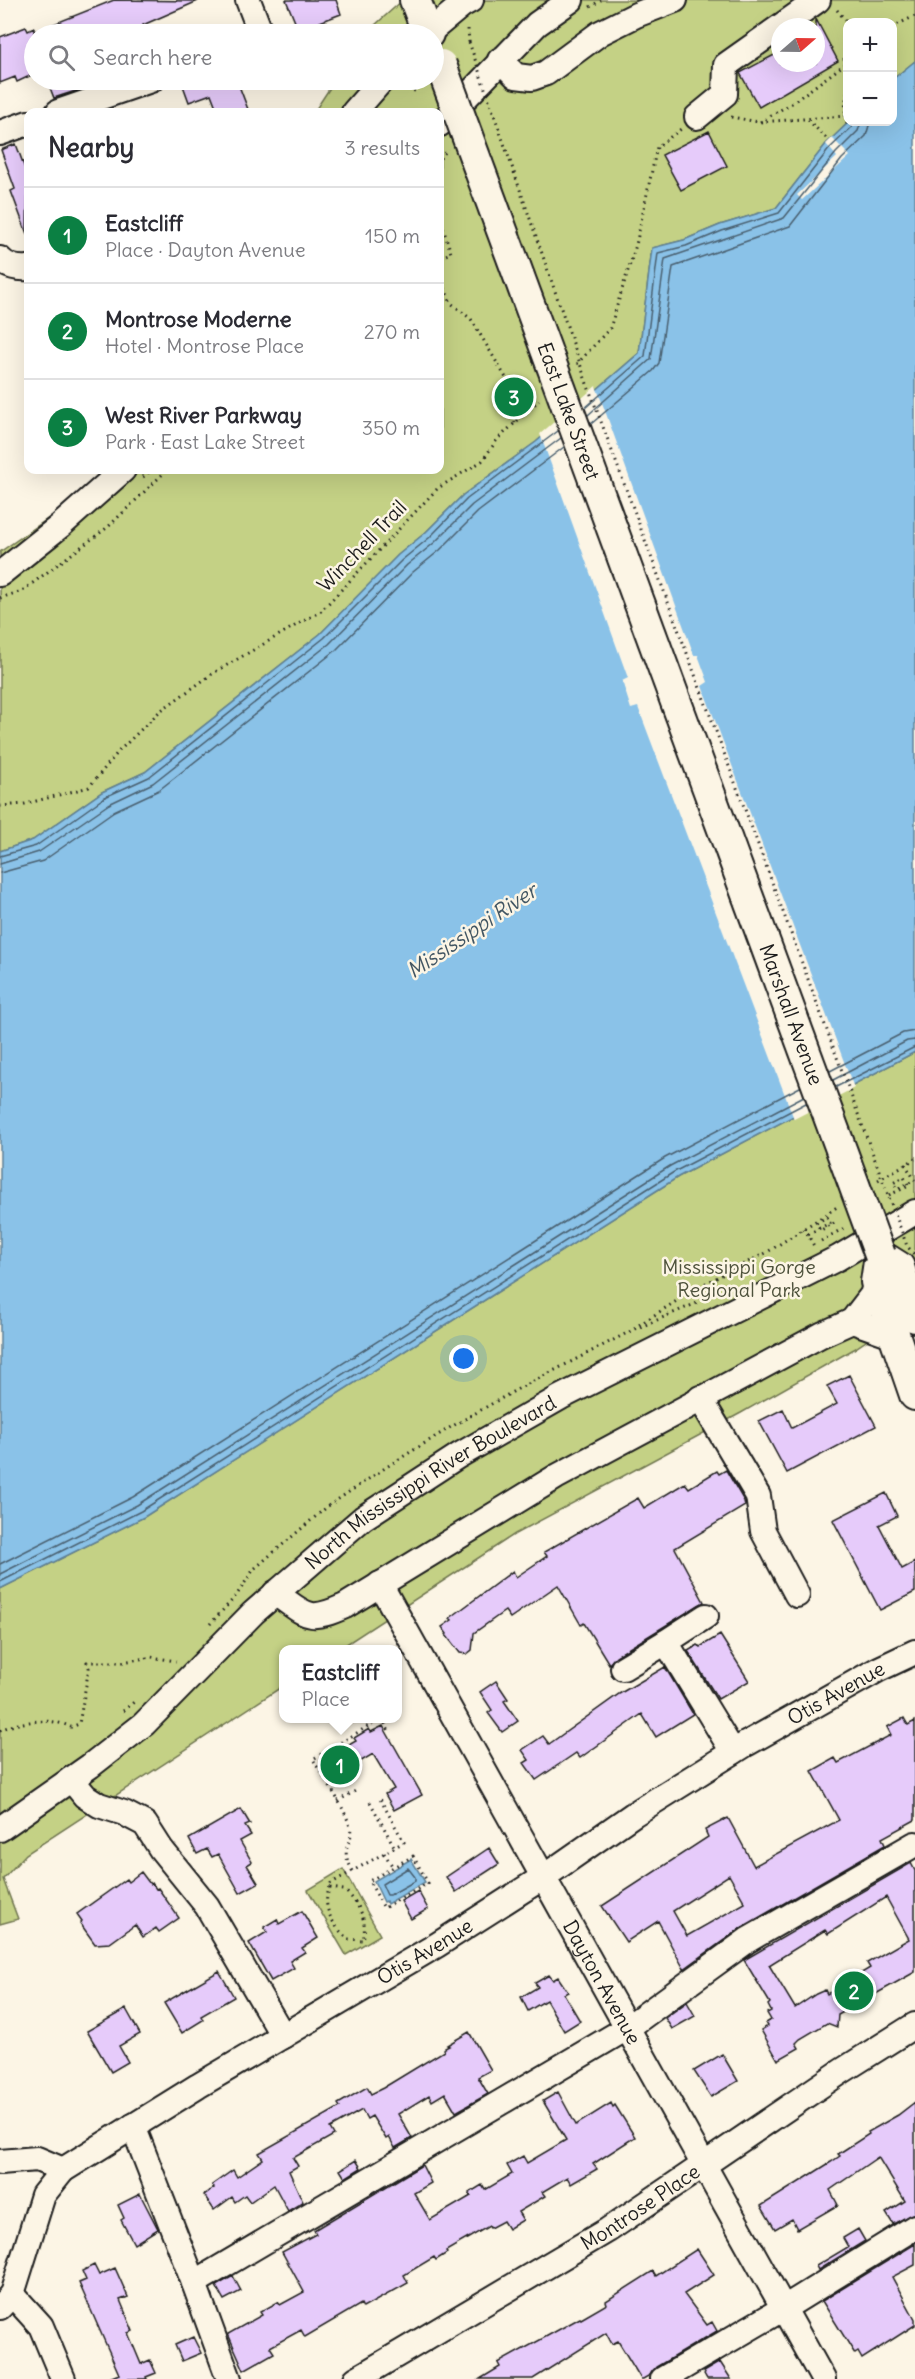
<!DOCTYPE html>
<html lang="en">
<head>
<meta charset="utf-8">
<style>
	body { margin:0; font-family:Delius,sans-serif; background:#f7f7f7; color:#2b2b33 }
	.controls { position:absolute; right:18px; top:18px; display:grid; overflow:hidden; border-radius:12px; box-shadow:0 6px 24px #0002 }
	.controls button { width:54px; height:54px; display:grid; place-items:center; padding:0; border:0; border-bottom:2px solid #e1e1e2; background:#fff; color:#2b2b33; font:30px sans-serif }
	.compass { position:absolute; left:771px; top:18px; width:54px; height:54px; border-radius:50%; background:#fff; box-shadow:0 6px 24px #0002; rotate:70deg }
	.you { position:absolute; left:464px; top:1359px; width:21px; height:21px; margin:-15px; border:4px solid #fff; border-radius:50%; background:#1a73e8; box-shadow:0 0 0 9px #1a73e833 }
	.badge { display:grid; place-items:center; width:39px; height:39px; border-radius:50%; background:#0b8043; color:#fff; font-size:20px; font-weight:700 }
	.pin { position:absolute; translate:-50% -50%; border:3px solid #fff; box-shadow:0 2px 6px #0006 }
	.popup { position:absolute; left:279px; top:1645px; width:123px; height:78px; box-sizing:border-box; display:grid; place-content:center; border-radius:12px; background:#fff; filter:drop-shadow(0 2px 4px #0005); font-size:20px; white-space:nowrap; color:#7c7c81 }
	.popup b { font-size:22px; color:#2b2b33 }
	.popup::after { content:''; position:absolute; left:50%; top:100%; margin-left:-12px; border:12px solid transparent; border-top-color:#fff }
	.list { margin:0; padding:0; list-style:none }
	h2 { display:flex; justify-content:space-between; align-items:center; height:78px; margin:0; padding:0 24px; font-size:26px }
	h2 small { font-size:20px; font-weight:400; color:#7c7c81 }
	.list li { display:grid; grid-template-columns:39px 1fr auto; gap:18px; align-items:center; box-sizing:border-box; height:96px; padding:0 24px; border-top:2px solid #e1e1e2 }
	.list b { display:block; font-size:22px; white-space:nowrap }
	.list p { margin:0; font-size:20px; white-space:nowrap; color:#7c7c81 }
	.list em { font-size:20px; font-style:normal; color:#7c7c81 }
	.icon { flex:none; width:33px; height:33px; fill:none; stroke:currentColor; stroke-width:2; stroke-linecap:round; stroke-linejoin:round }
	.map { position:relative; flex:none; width:915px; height:2379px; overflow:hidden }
	.search { position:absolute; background:#fff; box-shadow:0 6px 24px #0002; left:24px; top:24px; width:420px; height:66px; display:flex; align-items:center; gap:15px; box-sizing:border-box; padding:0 21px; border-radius:33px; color:#7c7c81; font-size:22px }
	.panel { position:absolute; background:#fff; box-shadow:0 6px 24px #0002; left:24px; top:108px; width:420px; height:366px; border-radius:12px }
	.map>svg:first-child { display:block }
	.green { fill:#c4d185; stroke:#707650; stroke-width:1.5; fill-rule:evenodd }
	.water { fill:#8ac2e8; stroke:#5e8096; stroke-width:1.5 }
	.pier { fill:#fcf5e5 }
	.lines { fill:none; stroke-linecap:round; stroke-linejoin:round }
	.shore { stroke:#485e6e; stroke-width:1.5 }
	.building { fill:#e6cbfa; stroke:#1c1c1c; stroke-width:1.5; fill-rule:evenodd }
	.minor-casing { stroke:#1c1c1c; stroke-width:28 }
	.major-casing { stroke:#1c1c1c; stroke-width:34 }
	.path { stroke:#1c1c1c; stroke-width:3; stroke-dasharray:1.5 4.5; stroke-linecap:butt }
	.minor { stroke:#fcf5e5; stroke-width:24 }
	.major { stroke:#fcf5e5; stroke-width:30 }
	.major-bridge-casing { stroke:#1c1c1c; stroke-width:34; stroke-linecap:butt }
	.path-bridge { stroke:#1c1c1c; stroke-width:3; stroke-dasharray:1.5 4.5; stroke-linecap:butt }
	.major-bridge { stroke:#fcf5e5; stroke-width:30 }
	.labels { text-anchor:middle; stroke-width:5; stroke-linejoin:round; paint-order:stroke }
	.street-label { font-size:20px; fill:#1c1c1c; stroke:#fcf5e5 }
	.park-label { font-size:20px; fill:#4e523c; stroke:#fcf5e5 }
	.water-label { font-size:21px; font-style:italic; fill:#425663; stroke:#fcf5e5 }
</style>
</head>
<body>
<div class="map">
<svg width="915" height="2379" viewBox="0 0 915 2379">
	<rect width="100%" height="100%" fill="#fcf5e5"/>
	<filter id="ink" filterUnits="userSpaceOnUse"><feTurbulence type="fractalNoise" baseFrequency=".0167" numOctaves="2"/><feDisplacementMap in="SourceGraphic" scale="12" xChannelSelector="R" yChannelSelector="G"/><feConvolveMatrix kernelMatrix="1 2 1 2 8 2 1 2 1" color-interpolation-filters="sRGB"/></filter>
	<g filter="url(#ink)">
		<path class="green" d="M403 0H915V61L893 79 892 22H848V122H849L826 144 776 208 720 225 684 240 652 248 639 353 536 442 463 495 425 533 398 555 320 634 145 772 102 792 33 840 0 851V552L53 515 107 470H440V112H314L335 80H434V34H365ZM780 27H816V63H780Z
			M915 1052V1308L854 1349 741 1413 515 1534 339 1649 283 1650V1686L26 1854 3 1879 18 1919 0 1924V1589L144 1517 678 1177Z
			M343 1869 380 1935 346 1955 308 1890Z"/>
		<path class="water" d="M915 61V1052L678 1177 144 1517 0 1589V851L33 840 102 792 145 772 320 634 398 555 425 533 463 495 536 442 639 353 652 248 684 240 720 225 776 208 826 144 849 122H892L893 79Z
			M411 1859 425 1882 387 1904 386 1901 384 1902 374 1881Z"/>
		<path class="pier" d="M832 138 850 156 802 200 797 195 837 157 826 144Z
			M596 386 694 655H698L708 682 702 686 854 1088 794 1119 638 707 631 709 622 681 628 678 540 434Z"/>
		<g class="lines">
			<path class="shore" d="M585 408 645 356 658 253 686 246 722 231 779 213 830 148 852 127 854 122
				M588 415 651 359 665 259 784 218 836 153 858 131 861 122
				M591 424 653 371 659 363 673 267 790 226 842 159 866 136 870 122
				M0 856 36 846 105 797 149 777 324 638 402 560 429 538 467 499 558 431
				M0 864 39 852 109 804 153 783 329 644 407 565 434 543 472 505 561 438
				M0 873 43 861 114 811 159 790 335 651 413 572 440 550 478 512 564 447
				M830 1071 903 1033 915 1031
				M833 1080 907 1041 915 1040
				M836 1087 915 1047
				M0 1564 133 1497 665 1158 800 1087
				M0 1574 137 1505 670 1166 804 1096
				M0 1582 141 1511 674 1172 806 1103
				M408 1868 415 1877V1881L390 1895H387L382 1884Z"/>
		</g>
		<path class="building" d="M114 0 198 1 143 25 145 31 137 34H34V74L17 82 15 77 0 83V37L26 27 28 31 34 28V32Z
			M286 0H336L341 14 320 22 325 34H300Z
			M816 19 838 61 759 107 740 73 780 52V63H816Z
			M47 80H109L54 98Z
			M181 80H244L238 83 249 112H218L211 94 189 102Z
			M709 131 727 166 681 190 662 155Z
			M16 144 28 177 27 234 11 191 15 189 1 150Z
			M849 1375 876 1426 787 1473 759 1421 783 1409 792 1428 837 1404 827 1386Z
			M726 1470 744 1501 745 1506 675 1548 704 1602 616 1656 609 1664 584 1623 581 1625 558 1585 510 1618 505 1611 474 1633 472 1650 467 1654 460 1653 446 1635 447 1634 442 1627 452 1620 450 1618 513 1571 516 1577 547 1556 544 1552 638 1498 644 1508 685 1483 689 1488 717 1471 719 1474Z
			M886 1493 897 1516 879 1525 902 1569 915 1562V1592L880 1610 833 1520Z
			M720 1635 749 1681 718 1699 688 1651 698 1645 700 1647Z
			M665 1667 693 1714 656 1737 642 1714 580 1758 576 1753 536 1780 524 1763 529 1760 522 1750 543 1736 549 1744 619 1694Z
			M496 1681 508 1699 504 1701 518 1721 502 1732 488 1713 492 1710 480 1692Z
			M904 1718 908 1725 915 1721V1820L882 1838 885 1845 741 1928 684 1969 658 1921 626 1942 602 1906 708 1837 705 1830 728 1818 754 1866 839 1820 812 1771 835 1758 838 1763 891 1735 887 1727ZM729 1875 745 1903 687 1936 673 1911Z
			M383 1726 422 1795 394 1810 385 1794 394 1789 373 1754 346 1770 352 1781 338 1788 322 1760 356 1741 354 1738 369 1729 371 1732Z
			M241 1809 250 1824 245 1826 251 1835 240 1841 252 1862 247 1865 258 1883 240 1893 218 1854 212 1857 207 1849 197 1854 189 1839Z
			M489 1848 499 1864 456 1892 446 1877Z
			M911 1863 915 1871V1972L838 2015 837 2027 827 2023 800 2039 796 2043 799 2048 778 2060 761 2030 768 2026 766 2023 771 2020 767 2013 771 2011 768 2005 770 2003 744 1960ZM886 1897 909 1939 867 1963 870 1968 827 1994 825 1990 816 1994 795 2008 769 1965 825 1930 828 1934Z
			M141 1872 150 1884 152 1883 156 1889 158 1888 179 1918 159 1932 156 1928 143 1937 135 1925 110 1943 95 1944 80 1923 82 1921 77 1914 126 1879 128 1882Z
			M418 1891 428 1909 411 1919 401 1901Z
			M302 1911 318 1938 302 1948 305 1952 290 1961 294 1968 271 1981 249 1943 267 1932 264 1927 277 1919 279 1924Z
			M219 1971 234 1997 201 2016 203 2020 182 2033 164 2003Z
			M549 1975 553 1980 558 1977 568 1992 564 1994 580 2021 564 2031 546 2000 528 2011 521 1997 538 1987 535 1983Z
			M687 2002 695 2016 672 2029 665 2018Z
			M126 2009 140 2034 119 2046 128 2062 111 2072 87 2031Z
			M469 2032 491 2070 478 2077 488 2094 456 2112 445 2093 432 2101 429 2095 398 2114 412 2138 395 2148 389 2137 386 2139 372 2116 367 2119 362 2110 330 2128 334 2135 293 2158 298 2166 289 2171 303 2202 288 2211 274 2185 250 2202 245 2195 235 2202 232 2197 214 2210 204 2195 214 2188 212 2185 233 2170 237 2177 263 2159 259 2153 340 2107 338 2104 367 2087 371 2094 383 2088 444 2051 443 2049 449 2046 447 2045Z
			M722 2054 738 2081 711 2097 694 2071Z
			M558 2092 576 2125 611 2103 613 2107 615 2105 635 2137 593 2164 597 2169 571 2184 567 2177 542 2192 545 2196 518 2212 523 2220 508 2229 503 2221 490 2228 489 2226 446 2251 447 2253 436 2260 434 2257 404 2275 408 2283 363 2308 361 2304 305 2337 301 2330 270 2347 274 2353 244 2370 228 2334 262 2315 260 2312 278 2302 280 2305 304 2292 282 2252 316 2234 314 2230 422 2165 431 2183 414 2193 430 2220 471 2196 469 2193 482 2185 485 2190 512 2174 507 2165 523 2156 527 2163 566 2140 543 2101Z
			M915 2102V2213L893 2224 886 2213 905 2201 878 2157 830 2190 838 2205 797 2229 792 2219 775 2229 761 2206 831 2162 840 2156 838 2154 869 2134 868 2132 898 2115Z
			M356 2160 361 2168 345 2178 340 2170Z
			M140 2194 158 2229 134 2244 121 2220 124 2218 118 2205Z
			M858 2229 865 2241 818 2270 816 2266 848 2247 843 2238Z
			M915 2244V2265L892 2277 915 2319V2325L862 2359 858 2352 855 2354 822 2301Z
			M697 2249 714 2275 684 2294 707 2325 712 2322 717 2331 656 2367 650 2375 643 2379H641L618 2341 612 2344 606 2333 533 2379H480L500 2367 498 2363 580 2318 581 2319 607 2304 606 2301 653 2271 656 2276Z
			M94 2265 99 2275 115 2268 128 2297 120 2300 133 2331 128 2333 141 2364 150 2360 156 2373 146 2377 147 2379H107L119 2374 79 2283 86 2280 82 2271Z
			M233 2276 241 2291 224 2300 216 2286Z
			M193 2337 201 2353 182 2361 175 2345Z
			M720 2362 731 2379H707L703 2372Z"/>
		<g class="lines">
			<g class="minor-casing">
				<g id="minor">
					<path d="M248 0 261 34"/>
					<path d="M427 34 462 5 471 0"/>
					<path d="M500 60 516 76 532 78 546 73 600 33 636 15 675 0"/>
					<path d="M58 112 151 80"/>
					<path d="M354 112 382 80"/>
					<path d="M697 117 725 94 726 65 818 0"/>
					<path d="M440 124 537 24 571 0"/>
					<path d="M0 133 28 123"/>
					<path d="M0 259C7 267 19 269 28 268"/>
					<path d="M0 574 60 526 123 470"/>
					<path d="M852 1321 895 1336"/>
					<path d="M700 1398 758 1496 763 1531 797 1595"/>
					<path id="s1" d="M380 1584 823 2379"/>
					<path d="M275 1593C307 1615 307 1623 345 1606L556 1477 821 1335 852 1321 872 1295 876 1282"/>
					<path d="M666 1642 706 1616"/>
					<path d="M623 1668 666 1642 733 1752"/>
					<path d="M71 1779 85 1796 99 1805 124 1813 145 1824 161 1849 207 1906 283 2036"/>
					<path id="s2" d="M0 1829 90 1766 144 1724 253 1613 363 1518 458 1456 561 1397 838 1258 915 1212"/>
					<path d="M133 2126 194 2283 229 2379"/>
					<path d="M0 2162 37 2159 63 2170"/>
					<path d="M194 2283 627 2028 748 1940 915 1844"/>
					<path d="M12 2294 41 2326 63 2379"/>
					<path id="s3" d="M0 2307 12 2294 43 2195 63 2170 198 2086 437 1945 545 1876 634 1814 746 1744 879 1669 915 1652"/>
					<path id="s4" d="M356 2379 608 2230 842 2071 915 2025"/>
					<path d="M663 2379 784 2308 915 2227"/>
				</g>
			</g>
			<g class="major-casing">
				<path id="major" d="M415 0 428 34
					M915 1317 899 1267 880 1255 876 1282 915 1395"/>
			</g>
			<path class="path" d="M590 7 601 0
				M837 10 847 22
				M892 27 915 16
				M468 29 469 42
				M844 58 848 79
				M410 83 408 89 415 91
				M731 117 759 122 846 116
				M808 120 829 141
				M760 122 792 103 845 64
				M847 124 845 109 848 83
				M440 158 448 149
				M440 223 442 225 451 253 440 257
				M440 277 451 303 471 319 512 388 515 423
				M577 364 610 328 636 245 657 147 681 129
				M143 477 151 470
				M0 598 22 591 108 527 167 470
				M0 806 25 804 89 787 119 751 160 711 215 672 321 611 438 488 482 461 497 440 539 400
				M905 1164 915 1180
				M878 1180 915 1159
				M889 1195 909 1186 904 1177 893 1183 897 1189 915 1180
				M804 1228 814 1246
				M808 1234 830 1223 827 1217 816 1223 821 1230 838 1221
				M821 1241 844 1228
				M634 1328 700 1286 766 1253 837 1207
				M210 1624 236 1596 254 1569 328 1506 388 1466 451 1427 516 1390 631 1331 697 1303
				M123 1711 134 1702
				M382 1718 389 1731
				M0 1730C21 1721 50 1717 71 1727L79 1724 89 1668 87 1662H123L151 1657 176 1661
				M338 1801 357 1790
				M370 1802 395 1848
				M384 1853 393 1867
				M413 1856 428 1883 384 1908 369 1881Z
				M353 1871C337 1845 355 1846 350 1827 344 1805 324 1779 313 1759L382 1718
				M330 1888 344 1890C359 1903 368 1920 363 1940L348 1939C334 1927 320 1906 330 1888Z
				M330 1888 328 1885 404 1842 379 1797"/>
			<use href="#minor" class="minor"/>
			<use href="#major" class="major"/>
			<g class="major-bridge-casing">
				<g id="major-bridge">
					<path id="s5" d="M441 65 880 1255"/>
				</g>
			</g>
			<path class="path-bridge" d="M469 42 586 381 907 1246 915 1255"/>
			<use href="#major-bridge" class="major-bridge"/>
		</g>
	</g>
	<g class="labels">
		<g class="street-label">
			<text dy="7" stroke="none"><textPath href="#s5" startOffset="369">East Lake Street</textPath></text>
			<text transform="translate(362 546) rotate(-46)" y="7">Winchell Trail</text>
			<text dy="7" stroke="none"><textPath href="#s5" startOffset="1012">Marshall Avenue</textPath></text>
			<text dy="7" stroke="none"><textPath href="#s2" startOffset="555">North Mississippi River Boulevard</textPath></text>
			<text dy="7" stroke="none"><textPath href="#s3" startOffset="1062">Otis Avenue</textPath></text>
			<text dy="7" stroke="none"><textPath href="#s3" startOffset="576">Otis Avenue</textPath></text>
			<text dy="7" stroke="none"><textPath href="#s1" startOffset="456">Dayton Avenue</textPath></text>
			<text dy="7" stroke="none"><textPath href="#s4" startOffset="332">Montrose Place</textPath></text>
		</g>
		<g class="park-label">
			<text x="739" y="1274">Mississippi Gorge<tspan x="739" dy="23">Regional Park</tspan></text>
		</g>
		<g class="water-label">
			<text transform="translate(472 931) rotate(-34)" y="7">Mississippi River</text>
		</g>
	</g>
</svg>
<div class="controls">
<button>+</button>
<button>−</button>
</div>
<svg class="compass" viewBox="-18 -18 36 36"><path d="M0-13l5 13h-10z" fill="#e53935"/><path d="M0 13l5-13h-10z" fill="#7c7c81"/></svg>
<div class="you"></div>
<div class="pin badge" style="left:340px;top:1765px">1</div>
<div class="popup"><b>Eastcliff</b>Place</div>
<div class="pin badge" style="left:854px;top:1991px">2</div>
<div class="pin badge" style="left:514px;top:397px">3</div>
<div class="search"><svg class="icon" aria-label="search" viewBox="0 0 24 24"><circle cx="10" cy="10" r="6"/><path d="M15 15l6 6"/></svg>Search here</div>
<section class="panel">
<h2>Nearby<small>3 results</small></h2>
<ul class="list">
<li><span class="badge">1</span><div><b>Eastcliff</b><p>Place · Dayton Avenue</p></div><em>150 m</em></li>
<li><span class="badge">2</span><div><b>Montrose Moderne</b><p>Hotel · Montrose Place</p></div><em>270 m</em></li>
<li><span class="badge">3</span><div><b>West River Parkway</b><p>Park · East Lake Street</p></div><em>350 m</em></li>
</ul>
</section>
</div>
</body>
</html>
